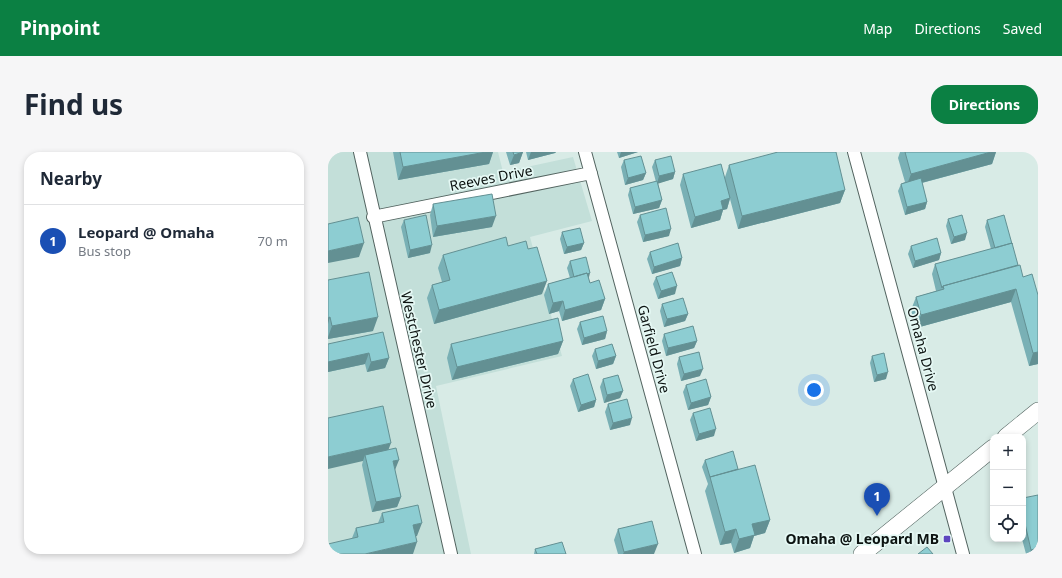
<!DOCTYPE html>
<html lang="en">
<head>
<meta charset="utf-8">
<style>
	body { margin:0; font-family:"Noto Sans",sans-serif; background:#f6f6f7; color:#1f2937 }
	.controls { position:absolute; right:12px; bottom:12px; display:grid; overflow:hidden; border-radius:8px; box-shadow:0 2px 6px #0003 }
	.controls button { width:36px; height:36px; display:grid; place-items:center; padding:0; border:0; border-bottom:1px solid #e0e1e3; background:#fff; color:#1f2937; font:20px sans-serif }
	.you { position:absolute; left:486px; top:238px; width:14px; height:14px; margin:-10px; border:3px solid #fff; border-radius:50%; background:#1a73e8; box-shadow:0 0 0 6px #1a73e833 }
	.badge { display:grid; place-items:center; width:26px; height:26px; border-radius:50%; background:#0b8043; color:#fff; font-size:13px; font-weight:700 }
	.pin { position:absolute; translate:-50% -33px; filter:drop-shadow(0 1px 2px #0008) }
	.pin::after { content:''; position:absolute; top:21px; width:14px; height:12px; background:inherit; clip-path:polygon(0 0,100% 0,50% 100%) }
	.list { margin:0; padding:0; list-style:none }
	h2 { display:flex; justify-content:space-between; align-items:center; height:52px; margin:0; padding:0 16px; font-size:17px }
	h2 small { font-size:13px; font-weight:400; color:#747a83 }
	.list li { display:grid; grid-template-columns:26px 1fr auto; gap:12px; align-items:center; box-sizing:border-box; height:72px; padding:0 16px; border-top:1px solid #e0e1e3 }
	.list b { display:block; font-size:15px; white-space:nowrap }
	.list p { margin:0; font-size:13px; white-space:nowrap; color:#747a83 }
	.list em { font-size:13px; font-style:normal; color:#747a83 }
	.icon { flex:none; width:22px; height:22px; fill:none; stroke:currentColor; stroke-width:2; stroke-linecap:round; stroke-linejoin:round }
	.map { position:relative; flex:none; width:710px; height:402px; overflow:hidden; border-radius:16px }
	header { display:flex; align-items:center; gap:24px; box-sizing:border-box; height:56px; padding:0 20px; background:#0b8043; color:#fff }
	header strong { font-size:19px }
	nav { display:flex; gap:22px; margin-inline-start:auto; font-size:14px }
	.intro { display:flex; align-items:center; justify-content:space-between; box-sizing:border-box; height:96px; padding:0 24px }
	h1 { margin:0; font-size:28px }
	.button { padding:10px 18px; border-radius:16px; background:#0b8043; color:#fff; font-size:14px; font-weight:700 }
	main { display:flex; gap:24px; padding:0 24px }
	aside { flex:1; background:#fff; border-radius:16px; box-shadow:0 2px 6px #0003 }
	.map>svg:first-child { display:block }
	.built { fill:#c3dfd9 }
	.lines { fill:none; stroke-linecap:round; stroke-linejoin:round }
	.street-casing { stroke:#536460; stroke-width:14 }
	.secondary-casing { stroke:#536460; stroke-width:18 }
	.street { stroke:#fff; stroke-width:12 }
	.secondary { stroke:#fff; stroke-width:17 }
	.wall { fill:#79b0b5 }
	.shaded-wall { fill:#639093 }
	.building { fill:#8dcdd2; stroke:#639093 }
	.poi-dot { fill:#5d46bf; stroke:#e5f8f4; stroke-width:1.5 }
	.labels { text-anchor:middle; stroke-width:3.5; stroke-linejoin:round; paint-order:stroke }
	.street-label { font-size:14px; fill:#0c1311; stroke:#e5f8f4 }
	.poi-label { font-size:14px; font-weight:bold; fill:#0c1311; stroke:#e5f8f4; text-anchor:end }
</style>
</head>
<body>
<header>
<strong>Pinpoint</strong>
<nav><a>Map</a><a>Directions</a><a>Saved</a></nav>
</header>
<div class="intro"><h1>Find us</h1><a class="button">Directions</a></div>
<main>
<aside>
<h2>Nearby<small></small></h2>
<ul class="list">
<li><span class="badge" style="background:#1a4fb4">1</span><div><b>Leopard @ Omaha</b><p>Bus stop</p></div><em>70 m</em></li>
</ul>
</aside>
<div class="map">
<svg width="710" height="402" viewBox="0 0 710 402">
	<rect width="100%" height="100%" fill="#d8ebe6"/>
	<path class="built" d="M0 0H170L175 20 245 5 264 69 202 85 234 204 108 234 143 402H0Z"/>
	<g class="lines">
		<g class="street-casing">
			<path id="street" d="M32 0 123 402
				M257 0 367 402
				M526 0 635 402
				M45 65 263 21"/>
		</g>
		<g class="secondary-casing">
			<path id="secondary" d="M678 285 710 259
				M534 402 665 296"/>
		</g>
		<use href="#street" class="street"/>
		<use href="#secondary" class="secondary"/>
	</g>
	<path class="wall" d="M65 0H165L161 12 70 28Z
		M178 0H195L191 11 182 13Z
		M198 0H228L227 1 200 8Z
		M289 0H310L291 6Z
		M572 0H668L664 12 594 31 599 50 597 57 577 63 570 39 573 32 577 30 570 6Z
		M296 8 318 21 315 28 297 33 293 15Z
		M327 8 347 20 345 27 330 31 334 48 331 56 305 62 300 43 302 36 328 30 324 15Z
		M401 13 517 38 512 51 410 77 402 47 399 57 395 58 392 68 363 76 352 33 355 22 397 25Z
		M105 52 164 75 105 85 102 63Z
		M312 63 341 84 315 90 309 70Z
		M620 67 637 88 623 92 618 74Z
		M76 68 102 101 80 106 73 75Z
		M659 68 690 113 695 125 710 143V212L701 214 683 150 588 176 583 158 588 145 608 139 604 122 607 112 663 97 657 75Z
		M234 80 256 91 253 98 236 102 232 87Z
		M180 94 214 142 106 172 99 146 104 133 114 130 110 116 115 103Z
		M583 94 613 101 611 108 585 116 580 102Z
		M322 100 354 106 352 114 324 122 319 107Z
		M242 109 260 127 262 131 277 147 273 158 234 169 231 159 221 162 216 143 220 132 242 126 239 116Z
		M328 125 347 142 330 147 325 132Z
		M0 128 45 179 0 187Z
		M334 152 360 162 357 169 336 175 332 159Z
		M252 170 279 179 277 187 254 193 249 177Z
		M336 182 369 189 366 196 338 204 334 189Z
		M235 189 230 202 124 228 119 206 123 192Z
		M0 192 61 206 57 216 39 220 37 212 0 220Z
		M267 197 288 204 285 212 268 217 264 204Z
		M544 204 558 227 546 230 542 211Z
		M351 205 372 224 353 229 349 212Z
		M245 227 268 248 266 255 250 260 242 234Z
		M275 227 295 239 292 246 276 251 272 235Z
		M358 233 383 245 380 253 360 258 355 240Z
		M280 252 302 273 282 278 277 260Z
		M365 261 386 284 368 289 362 268Z
		M0 266 60 298 67 318 73 345 69 355 44 360 34 313 35 309Z
		M377 308 410 317V318L442 368 437 381 426 384 422 396 406 401 403 391 392 393 377 339 380 332 374 315Z
		M695 346 710 402H698L694 387H695Z
		M54 361 89 384 24 386 28 376 50 371Z
		M290 377 326 402H290L286 388Z
		M207 397 238 402H206Z"/>
	<path class="shaded-wall" d="M158 0H165L161 12 70 28 75 15Z
		M195 0 191 11 182 13 186 3Z
		M203 0H228L227 1 200 8Z
		M293 0H310L291 6Z
		M663 0H668L664 12 578 35 583 22Z
		M347 20 345 27 329 32 331 24Z
		M318 21 315 28 297 33 300 26Z
		M517 38 512 51 410 77 414 64Z
		M402 46 399 57 395 58 392 68 363 76 367 65 393 49Z
		M334 48 331 56 305 62 307 55Z
		M599 50 597 57 577 63 579 55Z
		M168 64 164 75 105 85 109 74Z
		M343 77 341 84 315 90 317 83Z
		M639 81 637 88 623 92 626 85Z
		M36 91 31 105 0 111V99Z
		M256 91 253 98 236 102 239 95Z
		M104 93 102 101 80 106 82 98Z
		M613 101 611 108 585 116 587 109Z
		M354 106 352 114 324 122 326 115Z
		M262 121 260 129 246 125Z
		M219 129 214 142 106 172 111 158Z
		M349 134 347 142 330 147 333 139Z
		M688 137 683 150 588 176 593 163Z
		M277 147 273 158 234 169 237 158Z
		M235 149 231 159 221 162 225 151Z
		M360 162 357 169 336 175 339 167Z
		M2 165 0 172V166Z
		M50 165 45 179 0 187V185L4 174Z
		M279 179 277 187 254 193 256 186Z
		M235 189 230 202 124 228 129 215Z
		M369 189 366 196 338 204 340 196Z
		M710 200V212L701 214 705 201Z
		M41 201 37 212 0 220V210Z
		M288 204 285 212 268 217 270 209Z
		M61 206 57 216 39 220 43 210Z
		M375 217 372 224 353 229 356 222Z
		M560 220 558 227 546 230 549 223Z
		M295 239 292 246 276 251 279 243Z
		M383 245 380 253 360 258 363 251Z
		M268 248 266 255 250 260 253 253Z
		M304 266 302 273 282 278 285 271Z
		M388 277 386 284 368 289 371 282Z
		M63 291 58 304 37 303 35 309 0 317V305Z
		M71 308 67 318 65 309Z
		M410 317 408 324 382 325 379 332 382 325Z
		M73 345 69 355 44 360 48 350Z
		M442 368 437 381 426 384 422 396 406 401 411 387 424 372Z
		M94 371 89 384 80 386 85 373Z
		M408 377 403 391 392 393 397 380Z
		M89 390 85 402H37Z
		M330 392 326 402H295L296 400Z
		M710 396V402H701L703 398Z"/>
	<path class="building" d="M72 0H158L75 15Z
		M185 0H195L186 3Z
		M450 0H508L517 38 414 64 401 13Z
		M577 0H663L583 22Z
		M313 4 318 21 300 26 296 8Z
		M343 4 347 20 331 24 327 8Z
		M393 12 402 46 393 49 395 57 367 65 355 22Z
		M593 26 599 50 579 55 573 32Z
		M329 29 334 48 307 55 302 36Z
		M164 42 168 64 109 74 105 52Z
		M338 56 343 77 317 83 312 63Z
		M98 63 104 93 82 98 76 68Z
		M634 63 639 81 626 85 620 67Z
		M676 63 684 92V91L667 96 659 68Z
		M30 65 36 91 0 99V72Z
		M252 76 256 91 239 95 234 80Z
		M178 85 180 94 198 89 200 97 209 95 219 129 111 158 104 133 122 128 115 103Z
		M609 86 613 101 587 109 583 94Z
		M350 91 354 106 326 115 322 100Z
		M684 91 690 113 615 134 614 136 607 112Z
		M258 105 262 121 259 122V121L246 125 242 109Z
		M692 113 695 125 704 122 710 143V200L705 201 688 137 593 163 588 145 616 137 615 134Z
		M41 120 50 165 4 174 2 165 0 166V128Z
		M344 120 349 134 333 139 328 125Z
		M259 121 262 131 271 128 277 147 237 158 235 149 225 151 220 132Z
		M355 146 360 162 339 167 334 152Z
		M275 164 279 179 256 186 252 170Z
		M230 166 235 189 129 215 123 192Z
		M365 174 369 189 340 196 336 182Z
		M55 180 61 206 43 210 41 201 0 210V192Z
		M284 192 288 204 270 209 267 197Z
		M371 200 375 217 356 222 351 205Z
		M556 201 560 220 549 223 544 204Z
		M260 222 268 248 253 253 245 227Z
		M290 223 295 239 279 243 275 227Z
		M378 227 383 245 363 251 358 233Z
		M299 247 304 266 285 271 280 252Z
		M55 254 63 291 0 305V266Z
		M382 256 388 277 371 282 365 261Z
		M68 296 71 308 65 309 73 345 48 350 37 303Z
		M405 299 410 317 382 325 377 308Z
		M427 313 442 368 424 372 427 383 411 387 408 377 397 380 382 325Z
		M710 343V396L703 398 695 363V346Z
		M90 353 94 371 85 373 89 390 37 402H0V392L30 385 28 376 56 370 54 361Z
		M324 369 330 392 296 400 290 377Z
		M234 390 238 402H209L207 397Z
		M599 395 605 402H590Z"/>
	<rect class="poi-dot" x="615" y="383" width="8" height="8" rx="2"/>
	<g class="labels">
		<g class="street-label">
			<text transform="translate(163 26) rotate(-11)" y="5">Reeves Drive</text>
			<text transform="translate(326 197) rotate(75)" y="5">Garfield Drive</text>
			<text transform="translate(595 197) rotate(75)" y="5">Omaha Drive</text>
			<text transform="translate(91 198) rotate(77)" y="5">Westchester Drive</text>
		</g>
		<g class="poi-label">
			<text x="611" y="392">Omaha @ Leopard MB</text>
		</g>
	</g>
</svg>
<div class="controls">
<button>+</button>
<button>−</button>
<button><svg class="icon" aria-label="locate" viewBox="0 0 24 24"><circle cx="12" cy="12" r="6"/><path d="M12 2v4M12 18v4M2 12h4M18 12h4"/></svg></button>
</div>
<div class="you"></div>
<div class="pin badge" style="left:549px;top:364px;background:#1a4fb4">1</div>
</div>
</main>
</body>
</html>
